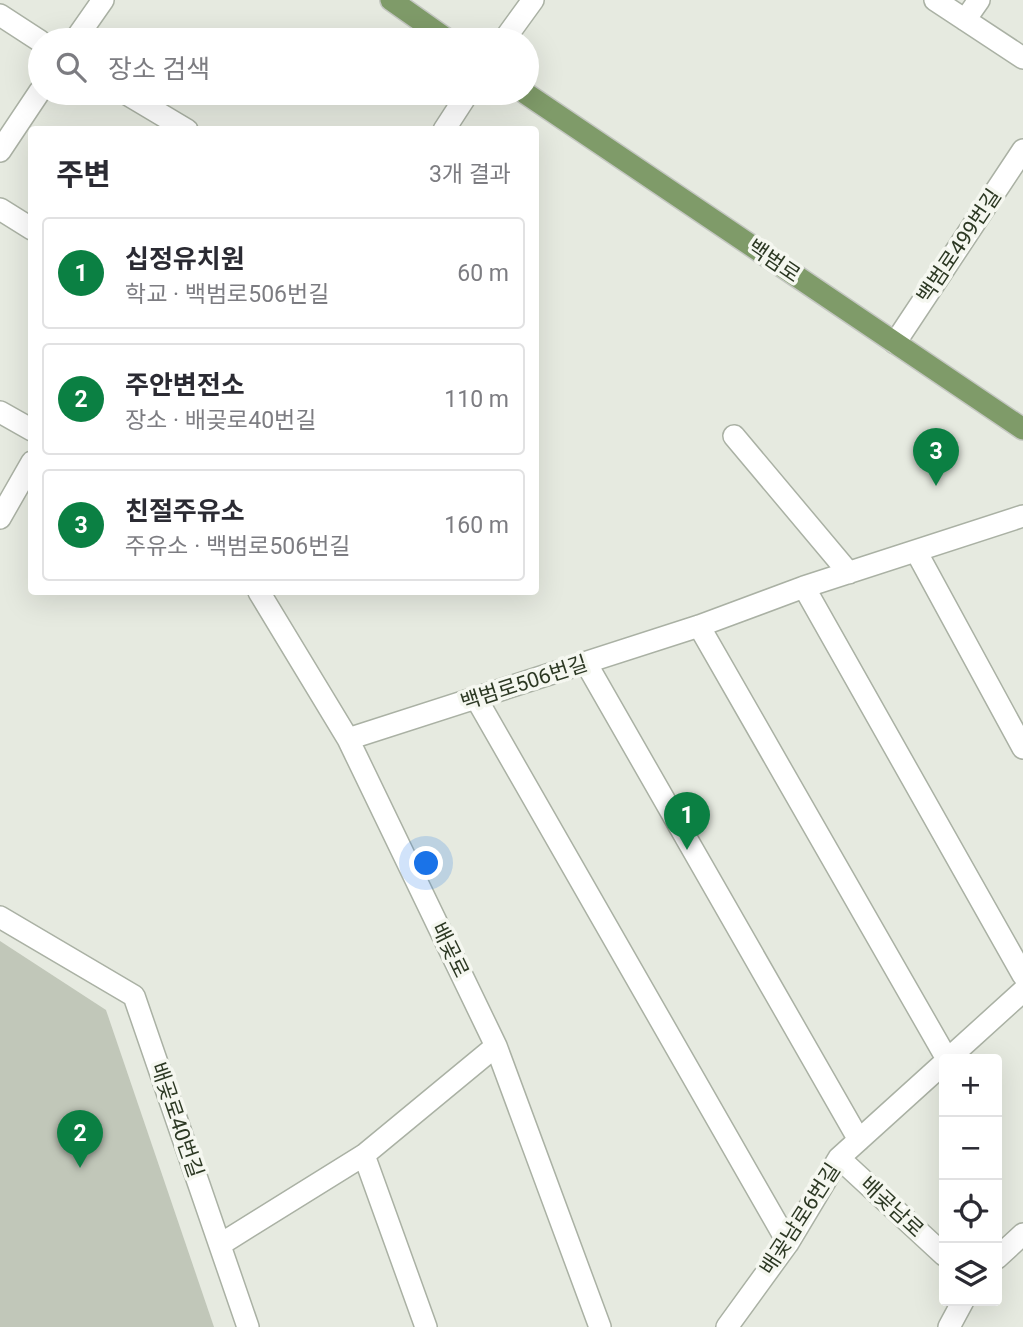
<!DOCTYPE html>
<html lang="ko">
<head>
<meta charset="utf-8">
<style>
	body { margin:0; font-family:Roboto,"Noto Sans KR",sans-serif; background:#f7f7f7; color:#2b2b33 }
	.controls { position:absolute; right:21px; bottom:21px; display:grid; overflow:hidden; border-radius:7px; box-shadow:0 7px 28px #0002 }
	.controls button { width:63px; height:63px; display:grid; place-items:center; padding:0; border:0; border-bottom:2px solid #e1e1e2; background:#fff; color:#2b2b33; font:35px sans-serif }
	.you { position:absolute; left:427px; top:864px; width:24px; height:24px; margin:-18px; border:5px solid #fff; border-radius:50%; background:#1a73e8; box-shadow:0 0 0 10px #1a73e833 }
	.badge { display:grid; place-items:center; width:46px; height:46px; border-radius:50%; background:#0b8043; color:#fff; font-size:23px; font-weight:700 }
	.pin { position:absolute; translate:-50% -58px; filter:drop-shadow(0 2px 4px #0008) }
	.pin::after { content:''; position:absolute; top:37px; width:24px; height:21px; background:inherit; clip-path:polygon(0 0,100% 0,50% 100%) }
	.list { margin:0; padding:0; list-style:none }
	h2 { display:flex; justify-content:space-between; align-items:center; height:91px; margin:0; padding:0 28px; font-size:30px }
	h2 small { font-size:23px; font-weight:400; color:#7c7c81 }
	.list li { display:grid; grid-template-columns:46px 1fr auto; gap:21px; align-items:center; box-sizing:border-box; height:112px; margin:0 14px 14px; padding:0 14px; border:2px solid #e1e1e2; border-radius:7px }
	.list b { display:block; font-size:26px; white-space:nowrap }
	.list p { margin:0; font-size:23px; white-space:nowrap; color:#7c7c81 }
	.list em { font-size:23px; font-style:normal; color:#7c7c81 }
	.icon { flex:none; width:38px; height:38px; fill:none; stroke:currentColor; stroke-width:2; stroke-linecap:round; stroke-linejoin:round }
	.map { position:relative; flex:none; width:1023px; height:1327px; overflow:hidden }
	.search { position:absolute; background:#fff; box-shadow:0 7px 28px #0002; left:28px; top:28px; width:511px; height:77px; display:flex; align-items:center; gap:18px; box-sizing:border-box; padding:0 24px; border-radius:38px; color:#7c7c81; font-size:26px }
	.panel { position:absolute; background:#fff; box-shadow:0 7px 28px #0002; left:28px; top:126px; width:511px; height:469px; border-radius:7px }
	.map>svg:first-child { display:block }
	.building { fill:#c1c7b9 }
	.lines { fill:none; stroke-linecap:round; stroke-linejoin:round }
	.minor-casing { stroke:#aab1a4; stroke-width:24 }
	.major-casing { stroke:#c4c7c1; stroke-width:24 }
	.minor { stroke:#fff; stroke-width:21 }
	.major { stroke:#7f9b69; stroke-width:21 }
	.labels { text-anchor:middle; stroke-width:7; stroke-linejoin:round; paint-order:stroke }
	.street-label { font-size:21px; fill:#2c3823; stroke:#f5f7f0 }
</style>
</head>
<body>
<div class="map">
<svg width="1023" height="1327" viewBox="0 0 1023 1327">
	<rect width="100%" height="100%" fill="#e6eae0"/>
	<path class="building" d="M0 941 106 1010 214 1327H0Z"/>
	<g class="lines">
		<g class="minor-casing">
			<path id="minor" d="M935 0 1023 58
				M0 15 40 41
				M965 20 979 0
				M75 40 103 0
				M504 40 533 0
				M125 93 187 130
				M444 130 468 93
				M0 151 40 91
				M0 209 32 229
				M895 343 1023 150
				M0 412 32 430
				M734 436 849 573
				M0 518 32 462
				M917 553 1023 748
				M804 587 1023 975
				M259 592 348 739 496 1046 600 1327
				M699 626 947 1059
				M586 663 859 1140
				M476 698 788 1243
				M348 739 699 626 804 587 1023 516
				M0 917 134 996 248 1327
				M948 1059 1023 991
				M364 1155 426 1327
				M839 1158 944 1255
				M221 1244 364 1155 496 1046
				M997 1258 1023 1234
				M727 1327 788 1243 839 1158 944 1063
				M949 1327 963 1301"/>
		</g>
		<g class="major-casing">
			<path id="major" d="M391 0 448 40
				M525 93 1023 429"/>
		</g>
		<use href="#minor" class="minor"/>
		<use href="#major" class="major"/>
	</g>
	<g class="labels">
		<g class="street-label">
			<text transform="translate(959 246) rotate(-56)" y="7">백범로499번길</text>
			<text transform="translate(774 261) rotate(34)" y="7">백범로</text>
			<text transform="translate(524 683) rotate(-18)" y="7">백범로506번길</text>
			<text transform="translate(450 950) rotate(64)" y="7">배곶로</text>
			<text transform="translate(177 1120) rotate(71)" y="7">배곶로40번길</text>
			<text transform="translate(892 1207) rotate(43)" y="7">배곶남로</text>
			<text transform="translate(800 1219) rotate(-57)" y="7">배곶남로6번길</text>
		</g>
	</g>
</svg>
<div class="controls">
<button>+</button>
<button>−</button>
<button><svg class="icon" aria-label="locate" viewBox="0 0 24 24"><circle cx="12" cy="12" r="6"/><path d="M12 2v4M12 18v4M2 12h4M18 12h4"/></svg></button>
<button><svg class="icon" aria-label="layers" viewBox="0 0 24 24"><path d="M12 4l9 5-9 5-9-5zM3 14l9 5 9-5"/></svg></button>
</div>
<div class="you"></div>
<div class="pin badge" style="left:687px;top:850px">1</div>
<div class="pin badge" style="left:80px;top:1168px">2</div>
<div class="pin badge" style="left:936px;top:486px">3</div>
<div class="search"><svg class="icon" aria-label="search" viewBox="0 0 24 24"><circle cx="10" cy="10" r="6"/><path d="M15 15l6 6"/></svg>장소 검색</div>
<section class="panel">
<h2>주변<small>3개 결과</small></h2>
<ul class="list">
<li><span class="badge">1</span><div><b>십정유치원</b><p>학교 · 백범로506번길</p></div><em>60 m</em></li>
<li><span class="badge">2</span><div><b>주안변전소</b><p>장소 · 배곶로40번길</p></div><em>110 m</em></li>
<li><span class="badge">3</span><div><b>친절주유소</b><p>주유소 · 백범로506번길</p></div><em>160 m</em></li>
</ul>
</section>
</div>
</body>
</html>
